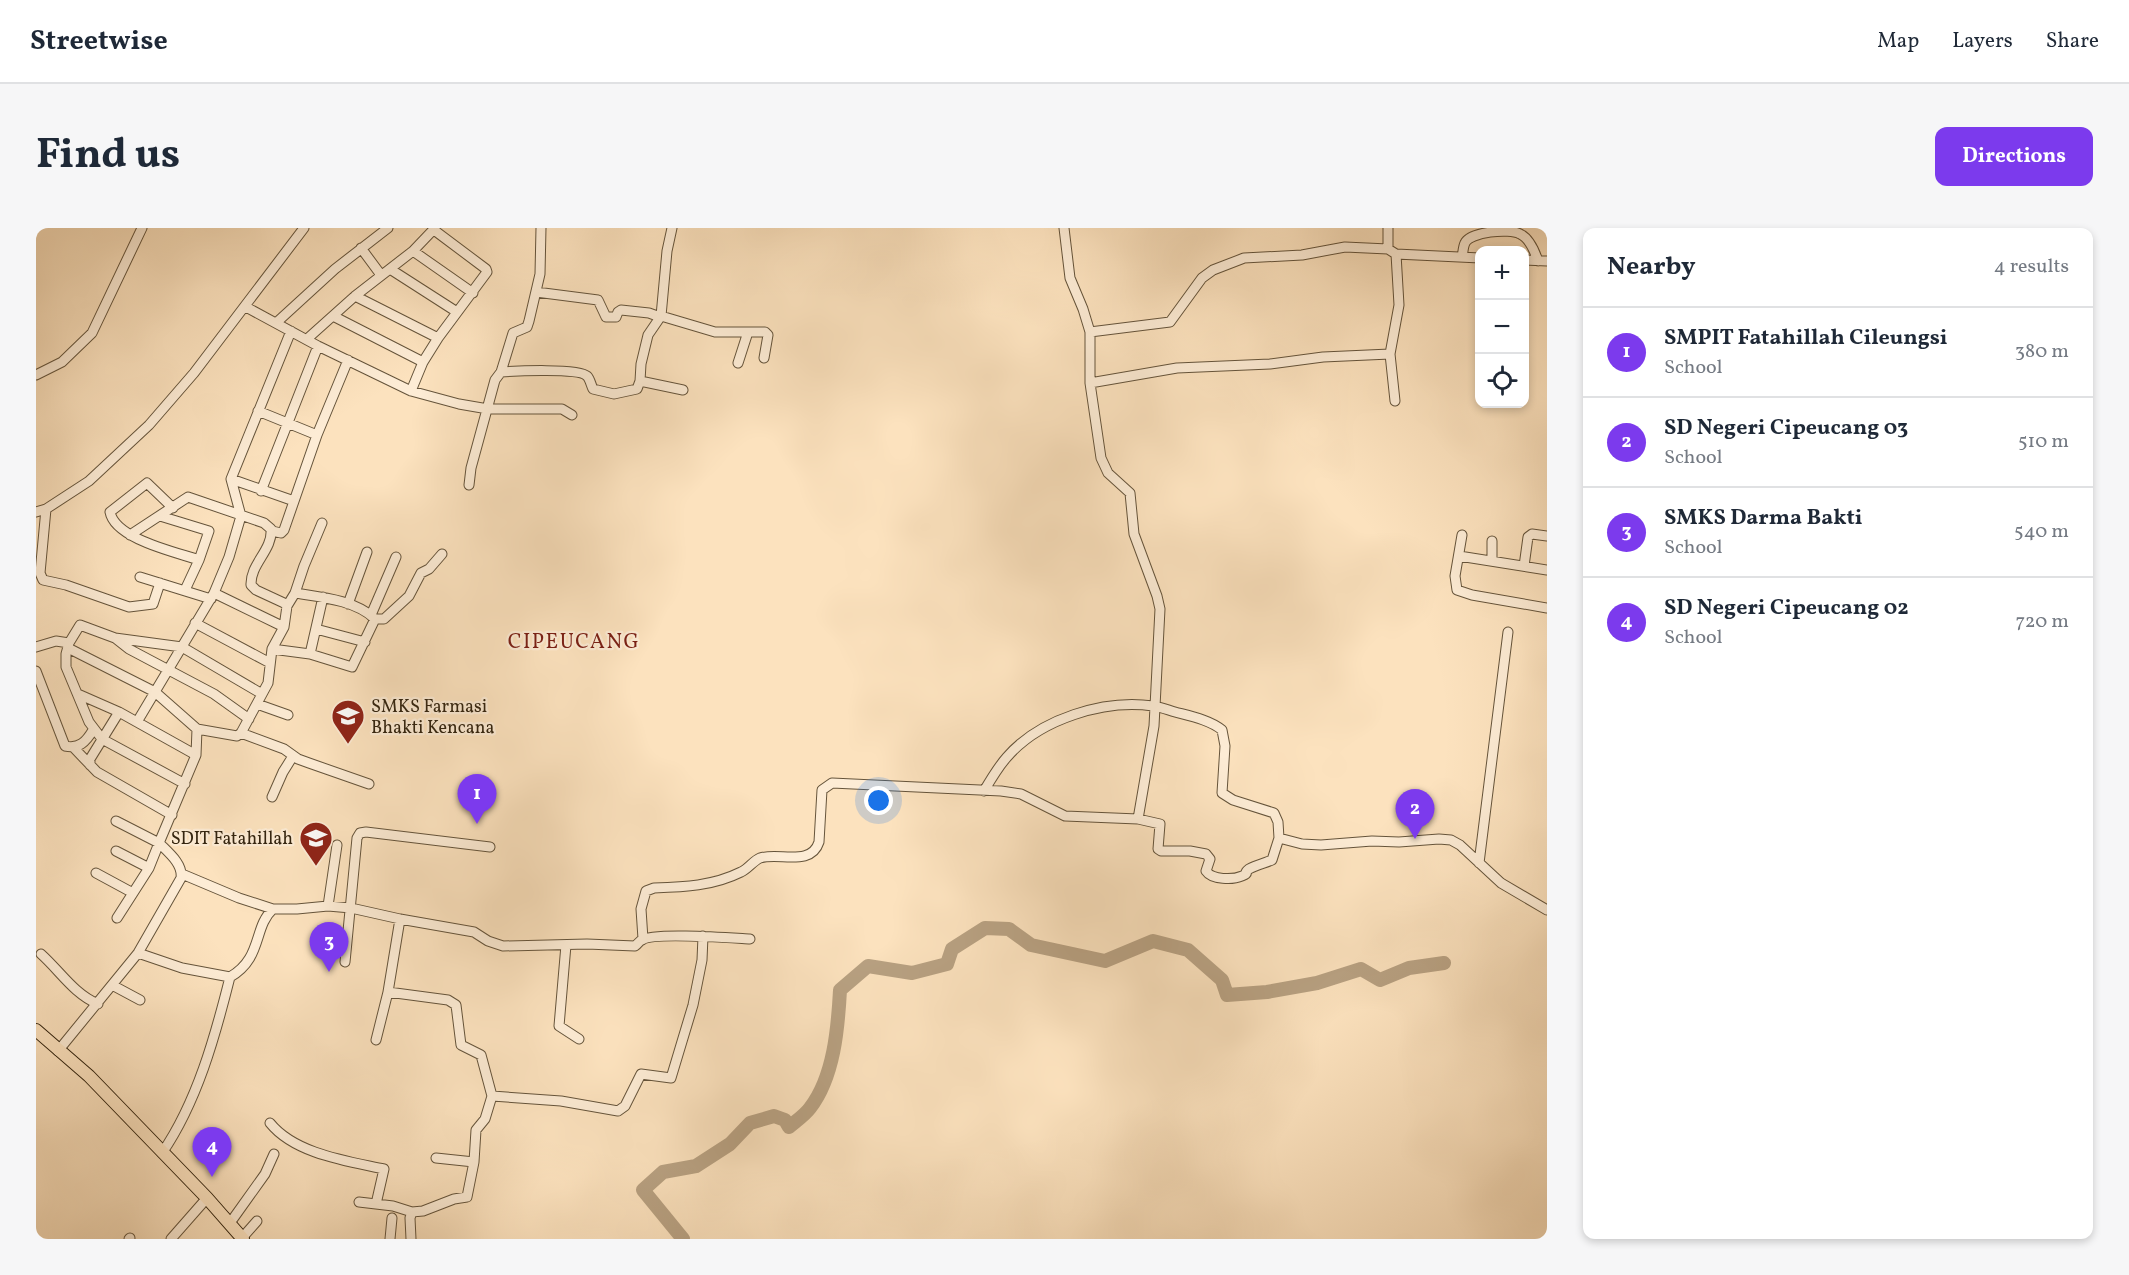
<!DOCTYPE html>
<html lang="en">
<head>
<meta charset="utf-8">
<style>
	body { margin:0; font-family:Vollkorn,serif; background:#f6f6f7; color:#1f2937 }
	.controls { position:absolute; right:18px; top:18px; display:grid; overflow:hidden; border-radius:12px; box-shadow:0 3px 9px #0003 }
	.controls button { width:54px; height:54px; display:grid; place-items:center; padding:0; border:0; border-bottom:2px solid #e0e1e3; background:#fff; color:#1f2937; font:30px sans-serif }
	.you { position:absolute; left:843px; top:573px; width:21px; height:21px; margin:-15px; border:4px solid #fff; border-radius:50%; background:#1a73e8; box-shadow:0 0 0 9px #1a73e833 }
	.badge { display:grid; place-items:center; width:39px; height:39px; border-radius:50%; background:#7c3aed; color:#fff; font-size:20px; font-weight:700 }
	.pin { position:absolute; translate:-50% -50px; filter:drop-shadow(0 2px 3px #0008) }
	.pin::after { content:''; position:absolute; top:32px; width:21px; height:18px; background:inherit; clip-path:polygon(0 0,100% 0,50% 100%) }
	.list { margin:0; padding:0; list-style:none }
	h2 { display:flex; justify-content:space-between; align-items:center; height:78px; margin:0; padding:0 24px; font-size:26px }
	h2 small { font-size:20px; font-weight:400; color:#747a83 }
	.list li { display:grid; grid-template-columns:39px 1fr auto; gap:18px; align-items:center; box-sizing:border-box; height:90px; padding:0 24px; border-top:2px solid #e0e1e3 }
	.list b { display:block; font-size:22px; white-space:nowrap }
	.list p { margin:0; font-size:20px; white-space:nowrap; color:#747a83 }
	.list em { font-size:20px; font-style:normal; color:#747a83 }
	.icon { flex:none; width:33px; height:33px; fill:none; stroke:currentColor; stroke-width:2; stroke-linecap:round; stroke-linejoin:round }
	.map { position:relative; flex:none; width:1511px; height:1011px; overflow:hidden; border-radius:12px }
	header { display:flex; align-items:center; gap:36px; box-sizing:border-box; height:84px; padding:0 30px; background:#fff; border-bottom:2px solid #e0e1e3 }
	header strong { font-size:28px }
	nav { display:flex; gap:33px; margin-inline-start:auto; font-size:21px }
	.intro { display:flex; align-items:center; justify-content:space-between; box-sizing:border-box; height:144px; padding:0 36px }
	h1 { margin:0; font-size:42px }
	.button { padding:15px 27px; border-radius:12px; background:#7c3aed; color:#fff; font-size:21px; font-weight:700 }
	main { display:flex; gap:36px; padding:0 36px }
	aside { flex:1; background:#fff; border-radius:12px; box-shadow:0 3px 9px #0003 }
	.map>svg:first-child { display:block }
	.lines { fill:none; stroke-linecap:round; stroke-linejoin:round }
	.river { stroke:#b8a182; stroke-width:14 }
	.minor-casing { stroke:#65543b; stroke-width:11 }
	.major-casing { stroke:#33240f; stroke-width:14 }
	.minor { stroke:#fdecd5; stroke-width:9 }
	.major { stroke:#fce2be; stroke-width:12 }
	.labels { text-anchor:middle; stroke-width:4.5; stroke-linejoin:round; paint-order:stroke }
	.poi-label { font-size:18px; fill:#33240f; stroke:#fdecd5; text-anchor:start }
	.quarter-label { font-size:21px; letter-spacing:1.5px; fill:#7a1f14; stroke:#fdecd5 }
</style>
</head>
<body>
<header>
<strong>Streetwise</strong>
<nav><a>Map</a><a>Layers</a><a>Share</a></nav>
</header>
<div class="intro"><h1>Find us</h1><a class="button">Directions</a></div>
<main>
<div class="map">
<svg width="1511" height="1011" viewBox="0 0 1511 1011">
	<rect width="100%" height="100%" fill="#fce2be"/>
	<filter id="stains"><feTurbulence type="fractalNoise" baseFrequency=".00333" numOctaves="4"/><feColorMatrix values="0 0 0 0 .2 0 0 0 0 .09 0 0 0 0 .02 0 0 0 .5 -.17"/></filter>
	<radialGradient id="worn" r=".72"><stop offset=".6" stop-color="#630" stop-opacity="0"/><stop offset="1" stop-color="#630" stop-opacity=".3"/></radialGradient>
	<g class="lines">
		<path class="river" d="M647 1011 607 962 627 944 660 938 694 916 714 895 738 888 749 892 753 899C760 893 769 887 774 880 798 849 802 800 804 762L832 738 876 745 911 736 916 721 949 700 973 701 995 717 1069 733 1117 713 1152 722 1186 752 1191 767 1231 764 1281 755 1325 741 1344 752 1373 740 1408 735"/>
		<g class="minor-casing">
			<path id="minor" d="M1028 0 1034 50 1047 81 1054 104V155L1065 230 1072 245 1094 265 1098 306 1121 368 1124 381 1118 498 1102 591
				M1352 0V21
				M325 20 345 47
				M377 23 437 65
				M1426 29C1427 25 1427 19 1429 15 1434 4 1473 0 1484 6 1493 10 1499 24 1502 33
				M1488 32 1511 33
				M354 41 421 84
				M500 64 562 72 570 89H580L582 84 585 82 613 85 624 89
				M319 68 402 110
				M210 79 282 118 375 163 423 176 452 181H526L536 187
				M297 88 387 134
				M625 88 679 104H729L732 107 728 130
				M240 95 299 41 352 0
				M1054 104 1134 94 1166 50 1177 42 1208 30 1266 27 1309 19 1352 21 1360 26 1444 30
				M271 111 319 68 377 23 399 0
				M702 135 712 104
				M465 144 477 105 491 99 493 93 504 46 505 0
				M0 147 26 134 56 105 106 0
				M604 153 605 136 612 107 625 88 631 23 636 0
				M1054 155 1141 140 1234 136 1287 129 1354 126
				M375 163 387 134 402 110 451 44 450 41 398 2
				M1359 173 1354 126 1363 77 1360 26
				M222 183 281 207
				M195 251 258 273
				M433 257 435 240 459 152 465 144C479 143 543 140 551 148 554 151 555 157 557 161L578 166 601 161 604 153 647 162
				M225 263 282 118
				M137 280 111 255 74 284C79 311 140 324 163 332
				M10 281 4 345 7 352 30 357 93 379 117 376 124 355
				M0 284 10 281 53 253 113 197 158 145 268 0
				M124 288 173 303 163 332 149 362
				M236 303 245 305 248 302 281 207 312 132
				M1426 307 1419 348 1421 362 1436 367 1511 380
				M1423 328 1511 342
				M1456 333V313
				M1488 338 1492 309 1496 306 1511 308
				M104 349 175 371
				M178 365 248 399
				M259 365 268 338 286 295
				M312 376 331 324
				M251 378 259 365C284 369 320 372 339 391H348L373 368 385 345 393 341 406 326
				M335 387 360 329
				M159 395 234 435
				M280 401 329 414
				M79 410 93 421 178 466 213 491
				M0 419 20 413 33 415
				M32 420 119 464 161 501 201 508 205 505 232 455 236 421 248 399 251 378 248 375 220 362 215 357C214 336 237 322 235 301L228 295 152 269 94 307
				M236 421 274 426 316 439 339 391
				M274 426 287 369
				M0 443 29 518C43 521 50 514 57 502
				M42 466 83 484 160 527
				M221 476 252 487
				M101 494 178 365 193 329 205 288 195 251 255 103
				M205 505 248 521 262 531 273 535 333 556
				M37 519 61 544 136 587
				M54 537V531L83 484
				M149 556 66 511 53 494 30 439V426L33 415 44 397 79 410 146 419 226 466
				M948 563C955 551 962 539 971 529 1004 491 1068 471 1117 478 1125 479 1132 482 1139 484 1154 488 1174 492 1186 502L1189 518 1186 565 1197 572 1238 585 1242 594 1243 610 1266 616 1285 617 1336 613 1363 614 1403 611 1415 612 1424 617 1465 655 1511 682
				M236 569 247 544 257 528
				M80 593 123 615 113 640 81 690
				M80 623 113 640
				M1443 635 1472 404
				M60 645 97 665
				M146 646 203 670 237 681
				M292 678 301 617
				M607 711 605 681 610 663 618 660C648 659 677 658 705 644 712 641 717 633 724 630 743 624 775 639 783 614L786 562 796 555 965 563 985 566 1029 588 1102 591 1124 596 1122 621 1125 623H1154L1170 626 1174 631 1170 643C1176 652 1197 652 1206 648 1215 644 1206 646 1213 641 1220 637 1229 635 1236 632L1243 610
				M530 717 523 798 543 811
				M102 725 146 740 194 749C227 730 217 699 237 681H261L292 678 315 680 364 691 438 704 452 713 467 718 551 716 599 718C602 716 603 713 606 712 617 704 696 710 714 711
				M5 726C24 743 38 766 62 776
				M309 734 321 610 324 605 330 604 454 619
				M76 757 104 772
				M340 812 352 764
				M22 823 102 725 145 650C147 636 133 625 123 615L160 527 161 501
				M456 868 525 873 582 883 589 878 605 846 635 850 657 777 666 732 667 708
				M234 895C259 926 311 933 348 941L340 976
				M126 925C161 874 179 809 194 749
				M400 930 438 934
				M323 974 357 978 376 984 387 983 418 971 431 969 438 934 440 902 449 891 456 868 445 827 425 817 420 777 412 772 352 764 364 691
				M194 995 229 946 238 926
				M206 1010 221 993
				M93 1011 94 1010
				M135 1011 171 970
				M354 1011 356 990
				M375 1011 374 990 376 984"/>
		</g>
		<g class="major-casing">
			<path id="major" d="M0 802 53 848 171 970 207 1011"/>
		</g>
		<use href="#minor" class="minor"/>
		<use href="#major" class="major"/>
	</g>
	<defs>
		<g id="school-pin" transform="scale(1.725)"><path d="M0 17L-7.5 6A9.5 9.5 0 1 1 7.5 6Z" fill="#8f2418" stroke="#fdecd5"/><path d="M0-5L7-2L0 1L-7-2ZM-4 1L0 2.5L4 1V4Q0 6-4 4Z" fill="#fff"/></g>
	</defs>
	<g fill-rule="evenodd">
		<use href="#school-pin" x="312" y="488"/>
		<use href="#school-pin" x="280" y="610"/>
	</g>
	<g class="labels">
		<g class="poi-label">
			<text x="335" y="484">SMKS Farmasi<tspan x="335" dy="21">Bhakti Kencana</tspan></text>
			<text x="257" y="616" text-anchor="end">SDIT Fatahillah</text>
		</g>
		<g class="quarter-label">
			<text x="538" y="420">CIPEUCANG</text>
		</g>
	</g>
	<rect width="100%" height="100%" filter="url(#stains)"/>
	<rect width="100%" height="100%" fill="url(#worn)"/>
</svg>
<div class="controls">
<button>+</button>
<button>−</button>
<button><svg class="icon" aria-label="locate" viewBox="0 0 24 24"><circle cx="12" cy="12" r="6"/><path d="M12 2v4M12 18v4M2 12h4M18 12h4"/></svg></button>
</div>
<div class="you"></div>
<div class="pin badge" style="left:441px;top:596px">1</div>
<div class="pin badge" style="left:1379px;top:611px">2</div>
<div class="pin badge" style="left:293px;top:744px">3</div>
<div class="pin badge" style="left:176px;top:949px">4</div>
</div>
<aside>
<h2>Nearby<small>4 results</small></h2>
<ul class="list">
<li><span class="badge">1</span><div><b>SMPIT Fatahillah Cileungsi</b><p>School</p></div><em>380 m</em></li>
<li><span class="badge">2</span><div><b>SD Negeri Cipeucang 03</b><p>School</p></div><em>510 m</em></li>
<li><span class="badge">3</span><div><b>SMKS Darma Bakti</b><p>School</p></div><em>540 m</em></li>
<li><span class="badge">4</span><div><b>SD Negeri Cipeucang 02</b><p>School</p></div><em>720 m</em></li>
</ul>
</aside>
</main>
</body>
</html>
